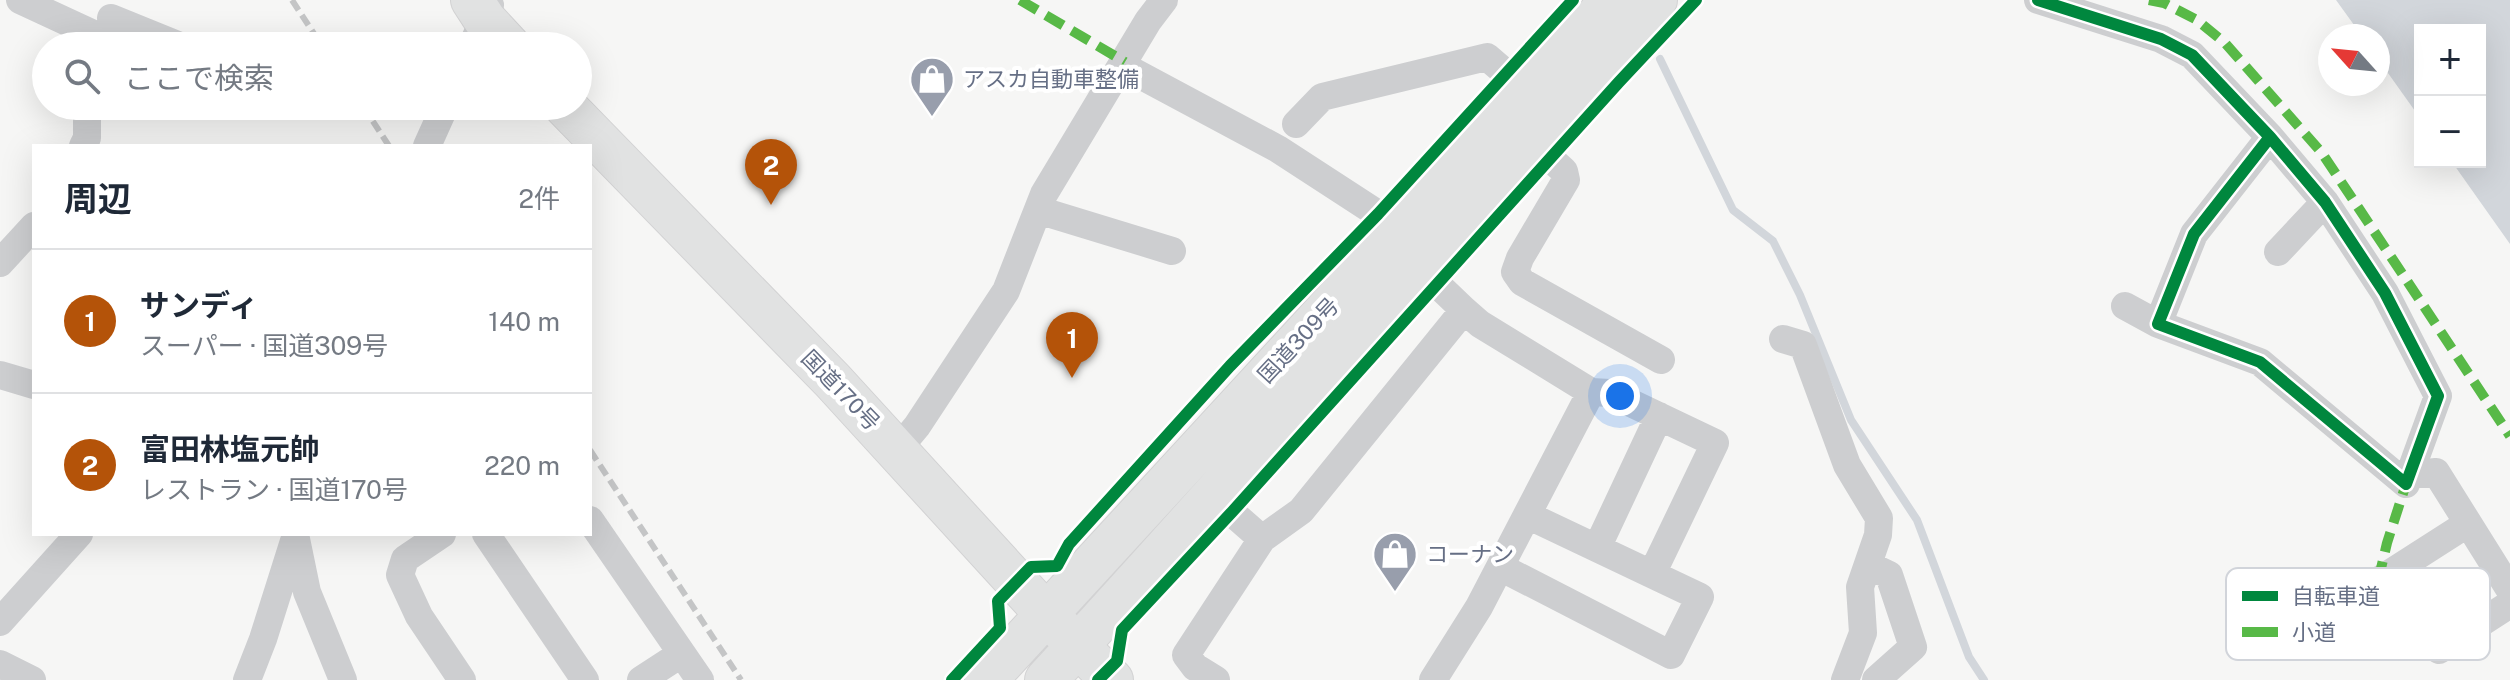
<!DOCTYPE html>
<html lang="ja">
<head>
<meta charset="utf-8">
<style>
	body { margin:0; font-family:"Public Sans","Noto Sans JP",sans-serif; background:#f2f2f3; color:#1f2937 }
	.controls { position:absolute; right:24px; top:24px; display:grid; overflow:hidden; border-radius:0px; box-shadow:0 8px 32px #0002 }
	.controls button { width:72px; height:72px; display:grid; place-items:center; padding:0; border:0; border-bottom:2px solid #e0e1e3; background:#fff; color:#1f2937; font:40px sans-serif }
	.compass { position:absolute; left:2318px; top:24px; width:72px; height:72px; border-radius:50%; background:#fff; box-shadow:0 8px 32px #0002; rotate:297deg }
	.you { position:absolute; left:1620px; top:396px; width:28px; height:28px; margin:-20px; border:6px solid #fff; border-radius:50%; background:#1a73e8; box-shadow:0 0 0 12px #1a73e833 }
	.badge { display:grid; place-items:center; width:52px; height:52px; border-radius:50%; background:#b45309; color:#fff; font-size:26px; font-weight:700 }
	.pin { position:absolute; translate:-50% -66px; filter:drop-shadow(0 2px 4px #0008) }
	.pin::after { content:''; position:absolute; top:42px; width:28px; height:24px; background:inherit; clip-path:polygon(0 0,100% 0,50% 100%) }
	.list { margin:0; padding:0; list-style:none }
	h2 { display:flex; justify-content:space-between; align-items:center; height:104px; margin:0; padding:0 32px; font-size:34px }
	h2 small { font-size:26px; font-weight:400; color:#747a83 }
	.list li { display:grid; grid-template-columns:52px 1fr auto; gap:24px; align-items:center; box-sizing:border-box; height:144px; padding:0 32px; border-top:2px solid #e0e1e3 }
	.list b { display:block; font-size:30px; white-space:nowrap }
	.list p { margin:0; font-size:26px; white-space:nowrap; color:#747a83 }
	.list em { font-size:26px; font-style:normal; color:#747a83 }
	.icon { flex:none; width:44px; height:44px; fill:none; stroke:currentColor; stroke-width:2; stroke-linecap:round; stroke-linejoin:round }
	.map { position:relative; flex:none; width:2510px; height:680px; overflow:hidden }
	.search { position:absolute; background:#fff; box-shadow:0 8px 32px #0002; left:32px; top:32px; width:560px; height:88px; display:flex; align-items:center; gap:20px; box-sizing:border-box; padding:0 28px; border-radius:44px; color:#747a83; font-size:30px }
	.panel { position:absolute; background:#fff; box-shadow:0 8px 32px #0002; left:32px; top:144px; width:560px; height:392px; border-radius:0px }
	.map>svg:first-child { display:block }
	.water { fill:#d2d6db }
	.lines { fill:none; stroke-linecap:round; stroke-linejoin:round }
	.stream { stroke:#d2d6db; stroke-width:8 }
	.highway-casing { stroke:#d2d2d3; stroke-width:44 }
	.minor { stroke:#cdced0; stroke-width:28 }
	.highway { stroke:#e1e2e2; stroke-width:42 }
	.rail { stroke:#c4c5c6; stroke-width:6; stroke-dasharray:12 6; stroke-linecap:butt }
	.quiet { stroke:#58b947; stroke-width:10; stroke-dasharray:20 10; stroke-linecap:butt }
	.cycleway-casing { stroke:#fff; stroke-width:17 }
	.cycleway { stroke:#00873e; stroke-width:12 }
	.labels { text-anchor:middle; stroke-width:8; stroke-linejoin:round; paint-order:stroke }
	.poi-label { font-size:22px; fill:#666f85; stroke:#fff; text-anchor:start }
	.street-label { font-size:22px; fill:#666f85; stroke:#fff }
	.key { fill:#fff; stroke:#d1d4da; stroke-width:2 }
	.key-label { font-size:22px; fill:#666f85 }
</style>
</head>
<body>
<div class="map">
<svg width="2510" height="680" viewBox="0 0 2510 680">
	<rect width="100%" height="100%" fill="#f6f6f5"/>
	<path class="water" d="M2336 0H2510V244L2452 162H2480V30H2420V118L2378 59V36H2362Z"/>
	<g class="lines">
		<path class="stream" d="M1660 59 1733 210 1773 241 1800 295 1851 420 1917 520 1969 657 1984 680"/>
		<g class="highway-casing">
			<path id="highway" d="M472 0 485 20 509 46
				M565 106 833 381 1045 613 1112 680
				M986 680 1612 0
				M1046 680C1252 456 1451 226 1656 0"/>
		</g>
		<path class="minor" d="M20 0 102 38
			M2038 0 2161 39 2192 55 2270 137 2325 202 2385 293 2438 396 2406 484 2260 362 2158 324 2194 234 2270 137
			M111 18 180 46
			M472 46 490 5
			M1123 66 1278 149 1378 214 1396 235
			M1296 124 1322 97 1487 57 1528 92
			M1529 139 1564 171 1566 180 1520 258 1515 272 1522 282 1661 360
			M83 146 87 138V106
			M427 146 445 106
			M1038 210 1172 251
			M2278 252 2325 202
			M0 263 34 226
			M2125 306 2158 324
			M1783 339 1803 345 1847 465 1879 518 1878 535 1860 587 1863 633 1845 680
			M0 375 34 385
			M1591 392 1610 393 1715 443 1652 574
			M897 450 917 426 1006 291 1044 194 1148 21 1164 0
			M2410 475 2436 472 2510 590
			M1213 496 1262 539 1186 655 1195 667 1216 680
			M590 520 700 680
			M295 534 307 592 343 680
			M442 534 405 559 400 575 419 616 462 680
			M486 534 585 680
			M1262 539 1301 511 1464 310 1417 265
			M1597 548 1659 416
			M1868 565 1889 575 1913 647 1876 680
			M1500 567 1671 655 1700 597 1527 515
			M2378 581 2467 524
			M0 622 79 534
			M2439 650 2510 604
			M0 664 32 680
			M247 680 263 639 294 541
			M641 680 681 654
			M1433 680 1479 607 1591 392 1480 324 1464 310"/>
		<use href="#highway" class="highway"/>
		<path class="rail" d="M292 0 322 46
			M363 106 389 146
			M590 450 741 680"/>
		<path class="quiet" d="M1020 0 1125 62
			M2149 0 2164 3 2197 20 2225 43 2322 153 2510 436
			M2378 581 2387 543 2406 484"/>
		<g class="cycleway-casing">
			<path id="cycleway" d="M2038 0 2161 39 2192 55 2270 137 2325 202 2385 293 2438 396 2406 484 2260 362 2158 324 2194 234 2270 137
				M952 680 1000 628 998 601 1031 567 1057 566 1069 544 1230 366 1378 214 1573 0
				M1098 680 1117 661 1122 630 1232 512 1619 82 1696 0"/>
		</g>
		<use href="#cycleway" class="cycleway"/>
	</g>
	<defs>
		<g id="shop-pin" transform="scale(2.3)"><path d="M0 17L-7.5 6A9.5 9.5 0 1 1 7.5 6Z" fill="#989eac" stroke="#fff"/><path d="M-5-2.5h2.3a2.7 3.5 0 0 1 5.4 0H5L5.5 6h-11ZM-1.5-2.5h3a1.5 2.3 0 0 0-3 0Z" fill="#fff"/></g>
	</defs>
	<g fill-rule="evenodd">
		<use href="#shop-pin" x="932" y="79"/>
		<use href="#shop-pin" x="1395" y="554"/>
	</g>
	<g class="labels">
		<g class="poi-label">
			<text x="963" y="87">アスカ自動車整備</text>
			<text x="1426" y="562">コーナン</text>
		</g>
		<g class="street-label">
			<text transform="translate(1298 340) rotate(-47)" y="8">国道309号</text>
			<text transform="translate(841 390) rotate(46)" y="8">国道170号</text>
		</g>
	</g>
	<rect x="2226" y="568" width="264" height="92" rx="12" class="key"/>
	<rect x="2242" y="591" width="36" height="10" fill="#00873e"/>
	<rect x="2242" y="627" width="36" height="10" fill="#58b947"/>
	<g class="key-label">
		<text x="2292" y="604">自転車道</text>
		<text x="2292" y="640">小道</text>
	</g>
</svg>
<div class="controls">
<button>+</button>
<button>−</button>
</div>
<svg class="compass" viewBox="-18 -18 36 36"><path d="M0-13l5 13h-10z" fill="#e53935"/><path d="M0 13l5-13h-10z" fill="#747a83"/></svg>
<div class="you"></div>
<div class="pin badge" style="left:1072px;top:378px">1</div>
<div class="pin badge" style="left:771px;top:205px">2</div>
<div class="search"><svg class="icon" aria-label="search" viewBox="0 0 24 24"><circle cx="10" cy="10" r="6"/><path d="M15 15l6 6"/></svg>ここで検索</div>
<section class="panel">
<h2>周辺<small>2件</small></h2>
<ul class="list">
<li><span class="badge">1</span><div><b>サンディ</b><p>スーパー · 国道309号</p></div><em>140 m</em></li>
<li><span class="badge">2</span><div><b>富田林塩元帥</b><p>レストラン · 国道170号</p></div><em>220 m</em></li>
</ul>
</section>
</div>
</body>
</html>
